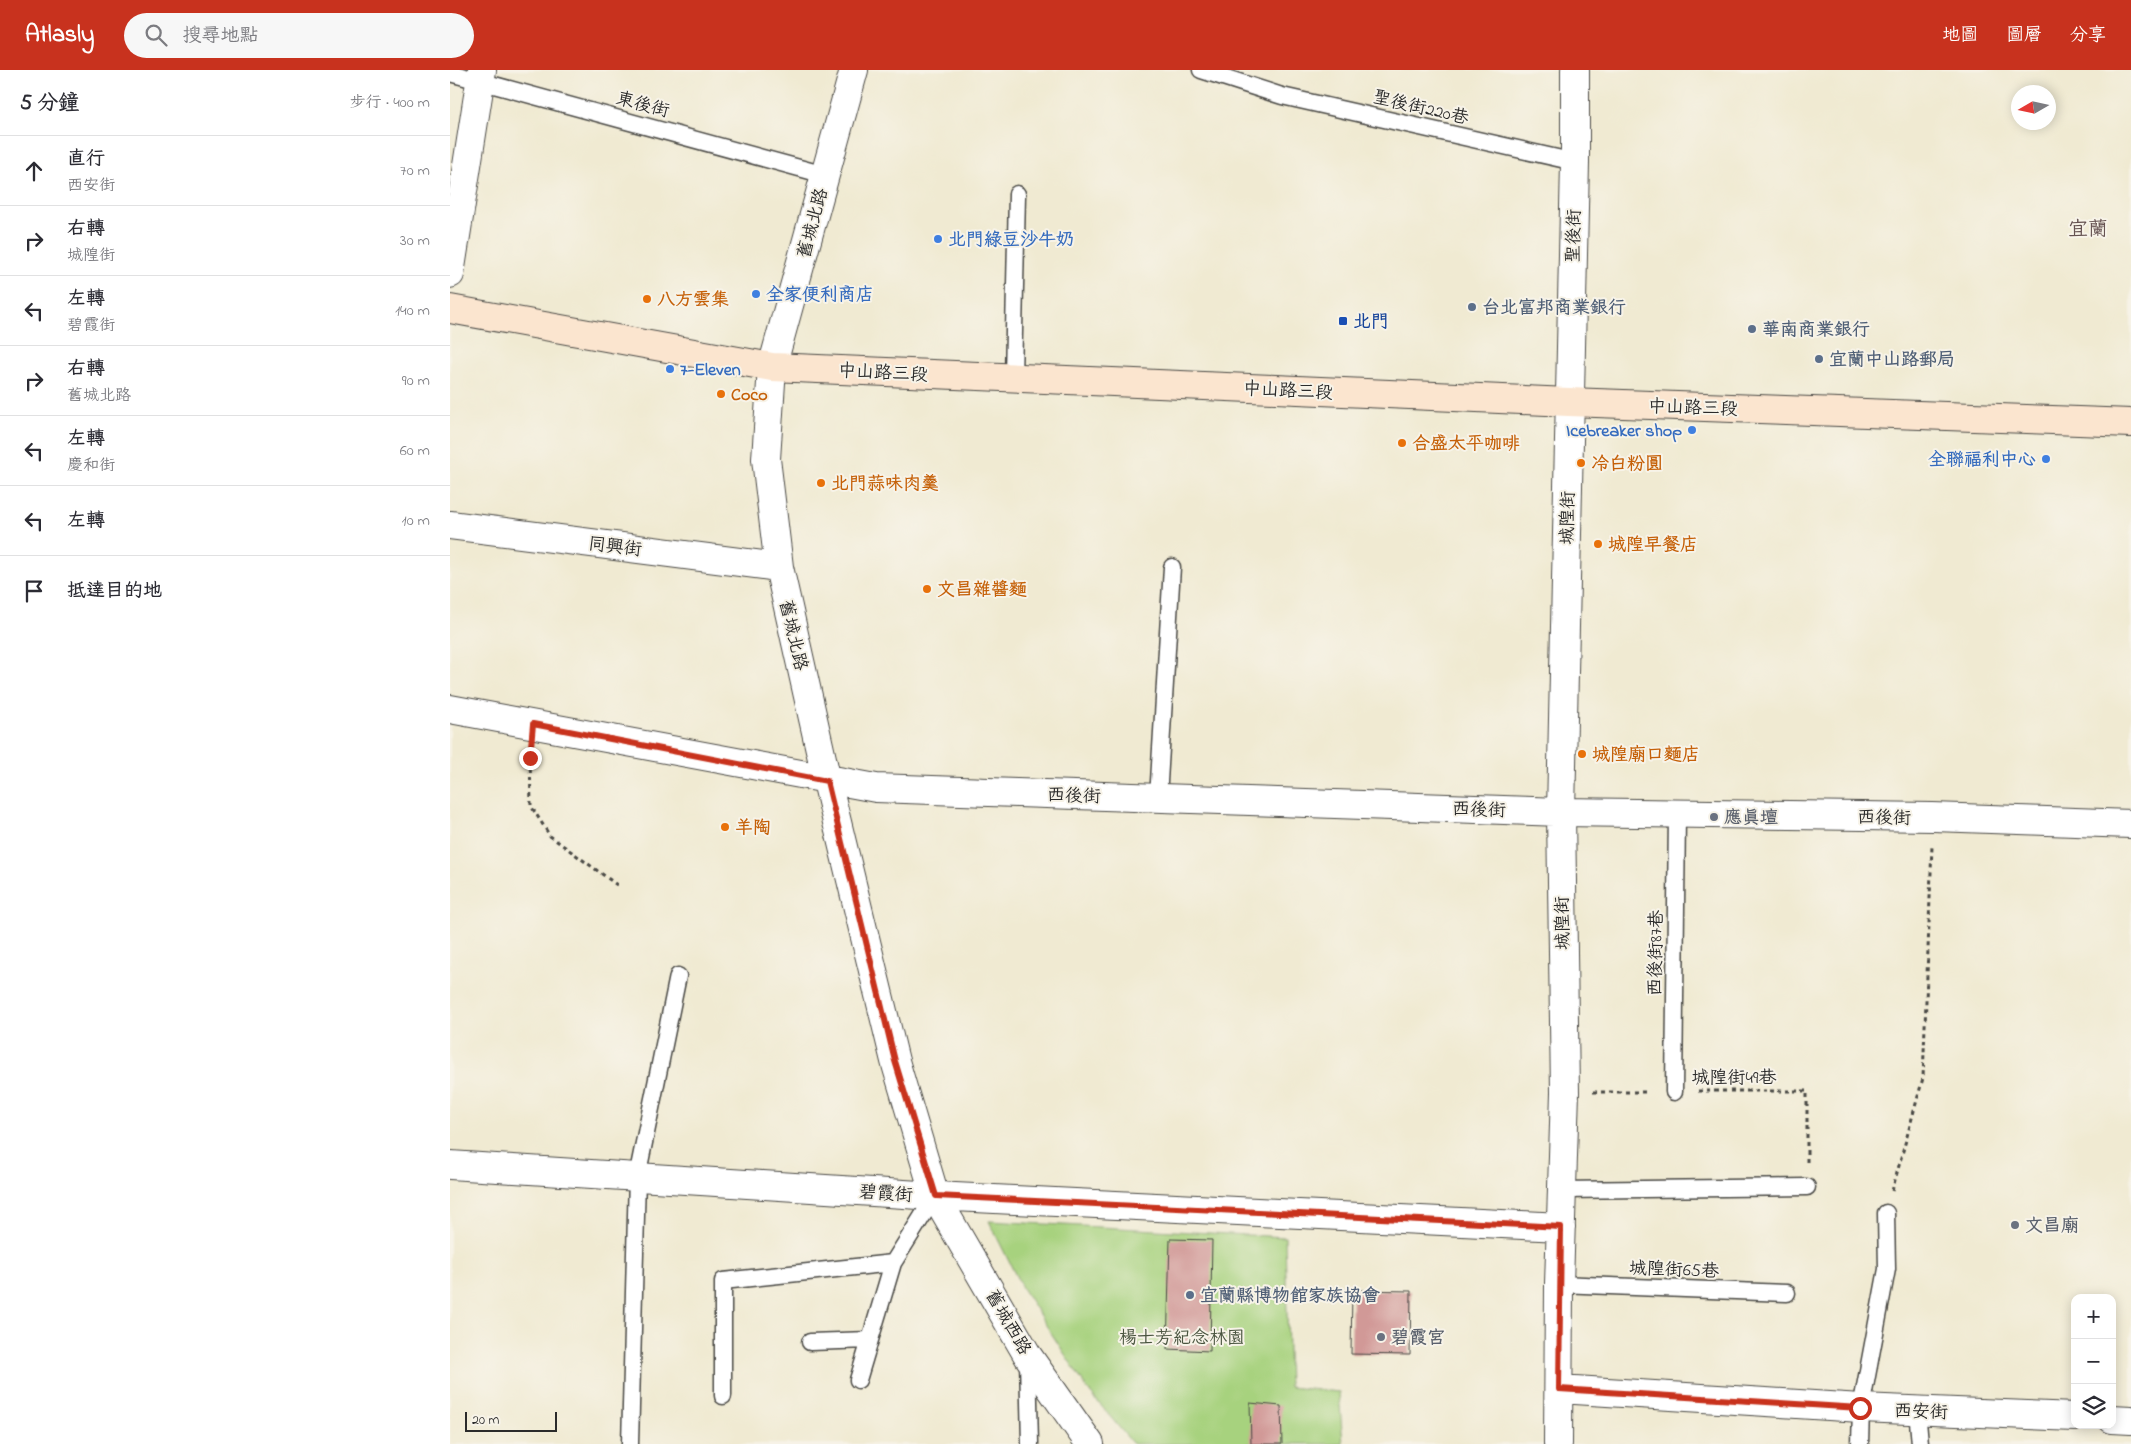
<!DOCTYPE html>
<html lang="zh-TW">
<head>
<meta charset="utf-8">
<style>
	body { margin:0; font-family:"Indie Flower","LXGW WenKai TC",sans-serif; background:#f7f7f7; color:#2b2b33 }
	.controls { position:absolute; right:15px; bottom:15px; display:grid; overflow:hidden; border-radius:10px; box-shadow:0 2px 12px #0003 }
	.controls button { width:45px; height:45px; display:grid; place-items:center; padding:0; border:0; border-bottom:1px solid #e1e1e2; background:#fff; color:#2b2b33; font:25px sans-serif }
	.compass { position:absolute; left:1561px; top:15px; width:45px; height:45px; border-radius:50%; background:#fff; box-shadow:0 2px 12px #0003; rotate:261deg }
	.scale { position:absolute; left:15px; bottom:12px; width:92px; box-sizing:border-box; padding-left:5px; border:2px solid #2b2b2b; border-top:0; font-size:14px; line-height:18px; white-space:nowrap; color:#2b2b2b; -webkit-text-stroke:4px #f7f3e8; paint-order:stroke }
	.stop { position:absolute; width:15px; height:15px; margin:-11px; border:4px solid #c8321e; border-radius:50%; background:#fff }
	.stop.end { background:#c8321e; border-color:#fff; box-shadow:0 1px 5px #0008 }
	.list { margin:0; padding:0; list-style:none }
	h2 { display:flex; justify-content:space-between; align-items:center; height:65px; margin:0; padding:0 20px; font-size:21px }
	h2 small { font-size:16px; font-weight:400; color:#7c7c81 }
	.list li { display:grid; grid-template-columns:32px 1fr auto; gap:15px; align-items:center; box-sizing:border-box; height:70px; padding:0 20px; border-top:1px solid #e1e1e2 }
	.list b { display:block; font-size:19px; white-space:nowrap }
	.list p { margin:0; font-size:16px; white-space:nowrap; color:#7c7c81 }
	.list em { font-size:16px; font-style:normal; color:#7c7c81 }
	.icon { flex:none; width:28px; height:28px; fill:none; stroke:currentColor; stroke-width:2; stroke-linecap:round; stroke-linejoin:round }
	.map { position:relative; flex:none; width:1681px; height:1374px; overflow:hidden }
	header { display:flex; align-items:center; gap:30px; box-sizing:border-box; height:70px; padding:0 25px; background:#c8321e; color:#fff }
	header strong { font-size:24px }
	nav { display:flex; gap:28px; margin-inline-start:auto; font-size:18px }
	.search { width:350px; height:45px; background:#f7f7f7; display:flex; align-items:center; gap:12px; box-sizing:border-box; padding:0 18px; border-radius:28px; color:#7c7c81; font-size:19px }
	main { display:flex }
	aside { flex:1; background:#fff }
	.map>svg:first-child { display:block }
	.green { fill:#a7d27e; stroke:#697e54 }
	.building { fill:#d19997 }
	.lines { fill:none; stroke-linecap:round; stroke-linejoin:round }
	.lane-casing { stroke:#494844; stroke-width:19 }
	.street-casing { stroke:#494844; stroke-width:30 }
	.secondary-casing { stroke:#494844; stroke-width:30 }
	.path { stroke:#494844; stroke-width:3; stroke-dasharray:4 4; stroke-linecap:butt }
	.lane { stroke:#fff; stroke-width:16 }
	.street { stroke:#fff; stroke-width:28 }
	.secondary { stroke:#fbe5cf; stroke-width:28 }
	.route { stroke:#c8321e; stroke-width:6 }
	.shop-dot { fill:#3f7fe0; stroke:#f7f3e8; stroke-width:2 }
	.food-dot { fill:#e8710a; stroke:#f7f3e8; stroke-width:2 }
	.service-dot { fill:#5c6f8a; stroke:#f7f3e8; stroke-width:2 }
	.transit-dot { fill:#1a4fb4; stroke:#f7f3e8; stroke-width:2 }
	.worship-dot { fill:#6b7280; stroke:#f7f3e8; stroke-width:2 }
	.labels { text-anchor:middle; stroke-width:4; stroke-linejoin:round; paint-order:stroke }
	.street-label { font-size:18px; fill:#2b2b2b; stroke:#f7f3e8 }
	.shop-label { font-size:18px; font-weight:bold; fill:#366cbe; stroke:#f7f3e8; text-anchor:start }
	.food-label { font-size:18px; font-weight:bold; fill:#c56008; stroke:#f7f3e8; text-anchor:start }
	.service-label { font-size:18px; font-weight:bold; fill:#4e5e75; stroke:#f7f3e8; text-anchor:start }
	.transit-label { font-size:18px; font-weight:bold; fill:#164399; stroke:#f7f3e8; text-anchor:start }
	.worship-label { font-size:18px; font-weight:bold; fill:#5b616d; stroke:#f7f3e8; text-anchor:start }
	.park-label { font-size:18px; fill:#4a5540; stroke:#f7f3e8 }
	.quarter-label { font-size:20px; fill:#655251; stroke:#f7f3e8 }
</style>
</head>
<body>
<header>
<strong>Atlasly</strong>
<div class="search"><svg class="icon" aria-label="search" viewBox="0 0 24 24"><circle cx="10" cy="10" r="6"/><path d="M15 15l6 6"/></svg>搜尋地點</div>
<nav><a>地圖</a><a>圖層</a><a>分享</a></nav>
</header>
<main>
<aside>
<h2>5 分鐘<small>步行 · 400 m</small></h2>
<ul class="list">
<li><svg class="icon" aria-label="ahead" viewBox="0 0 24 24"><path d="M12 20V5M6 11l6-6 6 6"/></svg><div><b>直行</b><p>西安街</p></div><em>70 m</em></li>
<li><svg class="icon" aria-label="right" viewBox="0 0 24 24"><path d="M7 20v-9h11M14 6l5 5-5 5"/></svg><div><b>右轉</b><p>城隍街</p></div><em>30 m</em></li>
<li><svg class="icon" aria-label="left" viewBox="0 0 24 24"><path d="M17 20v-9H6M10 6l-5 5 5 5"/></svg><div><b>左轉</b><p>碧霞街</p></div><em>140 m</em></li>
<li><svg class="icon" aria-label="right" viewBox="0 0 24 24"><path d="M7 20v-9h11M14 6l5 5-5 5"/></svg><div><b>右轉</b><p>舊城北路</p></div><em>90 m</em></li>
<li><svg class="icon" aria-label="left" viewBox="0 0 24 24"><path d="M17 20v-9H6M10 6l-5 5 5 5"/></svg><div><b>左轉</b><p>慶和街</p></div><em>60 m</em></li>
<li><svg class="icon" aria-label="left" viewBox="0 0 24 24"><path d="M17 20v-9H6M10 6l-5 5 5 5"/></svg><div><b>左轉</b></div><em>10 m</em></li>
<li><svg class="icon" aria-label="arrive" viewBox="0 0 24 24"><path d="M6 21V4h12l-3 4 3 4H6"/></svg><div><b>抵達目的地</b></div></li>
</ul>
</aside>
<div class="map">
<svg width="1681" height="1374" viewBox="0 0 1681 1374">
	<rect width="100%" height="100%" fill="#f7f3e8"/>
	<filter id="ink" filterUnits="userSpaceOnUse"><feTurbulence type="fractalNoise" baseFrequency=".02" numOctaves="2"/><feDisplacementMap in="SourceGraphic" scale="10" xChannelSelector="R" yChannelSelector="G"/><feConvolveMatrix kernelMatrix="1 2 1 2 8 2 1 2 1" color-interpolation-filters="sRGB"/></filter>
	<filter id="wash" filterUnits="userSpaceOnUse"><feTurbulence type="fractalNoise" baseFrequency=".0096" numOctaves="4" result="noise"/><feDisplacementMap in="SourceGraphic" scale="20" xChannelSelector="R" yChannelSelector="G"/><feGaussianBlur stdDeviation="1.12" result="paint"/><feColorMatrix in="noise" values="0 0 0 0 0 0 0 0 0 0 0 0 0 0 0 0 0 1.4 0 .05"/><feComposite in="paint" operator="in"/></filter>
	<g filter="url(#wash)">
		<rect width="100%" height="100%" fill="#f0ead2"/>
		<path class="green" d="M539 1151 835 1167 839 1317 889 1322 893 1374H683L638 1320 572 1218Z"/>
		<g id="blocks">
			<path class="building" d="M720 1169 762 1170 760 1281 717 1279Z
				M902 1220 961 1221 960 1285 901 1284Z
				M800 1333 831 1336 832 1374H801Z"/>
		</g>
	</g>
	<g filter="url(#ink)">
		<use href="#blocks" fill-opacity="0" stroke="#494844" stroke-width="1"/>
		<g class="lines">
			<g class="lane-casing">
				<path id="lane" d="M751 0 832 26 1125 92
					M0 3 375 105
					M563 307 567 124
					M708 728 722 497
					M1224 1022 1227 744
					M1112 1120 1357 1117
					M1109 1214 1337 1223
					M360 1272 420 1270
					M578 1289 580 1374
					M408 1310 443 1193
					M273 1326V1211L443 1193 485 1126
					M1467 1340 1470 1374
					M180 1374 187 1107 228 906
					M1410 1374 1411 1338 1437 1199 1436 1143"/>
			</g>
			<g class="street-casing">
				<path id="street" d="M404 0 322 297 316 389 329 497 377 711 445 991 485 1126 578 1286 640 1374
					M0 204 32 0
					M0 455 329 497
					M0 639 426 718 1111 742 1483 747 1681 754
					M0 1095 485 1126 1111 1157
					M1109 1319 1411 1338 1625 1347
					M1662 1349 1681 1350
					M1108 1374 1109 1214 1115 1022 1111 742 1125 92V0"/>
			</g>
			<g class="secondary-casing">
				<path id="secondary" d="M0 239 322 297 1119 332 1681 353"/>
			</g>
			<path class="path" d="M80 683 81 736 100 766 167 815
				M1248 1021H1357V1094
				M1143 1022H1199
				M1442 1121 1473 1008 1482 776"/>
			<use href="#lane" class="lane"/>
			<use href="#street" class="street"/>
			<use href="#secondary" class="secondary"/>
		</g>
	</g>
	<g class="lines" filter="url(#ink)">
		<path class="route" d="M80 688 83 654 377 711 445 991 486 1126 1111 1157 1109 1319 1410 1338"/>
	</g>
	<g class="shop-dot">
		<circle cx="488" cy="169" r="5"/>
		<circle cx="306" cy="224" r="5"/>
		<circle cx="220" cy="299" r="5"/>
		<circle cx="1242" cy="360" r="5"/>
		<circle cx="1596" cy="389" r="5"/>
	</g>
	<g class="food-dot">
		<circle cx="197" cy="229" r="5"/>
		<circle cx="271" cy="324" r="5"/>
		<circle cx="952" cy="373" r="5"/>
		<circle cx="1131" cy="393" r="5"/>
		<circle cx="371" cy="413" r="5"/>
		<circle cx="1148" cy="474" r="5"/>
		<circle cx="477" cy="519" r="5"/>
		<circle cx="1132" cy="684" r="5"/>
		<circle cx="275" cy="757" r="5"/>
	</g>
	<g class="service-dot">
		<circle cx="1022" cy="237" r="5"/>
		<circle cx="1302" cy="259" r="5"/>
		<circle cx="1369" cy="289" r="5"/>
		<circle cx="740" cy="1225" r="5"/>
	</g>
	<rect class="transit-dot" x="888" y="246" width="10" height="10" rx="2.5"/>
	<g class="worship-dot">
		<circle cx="1264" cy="747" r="5"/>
		<circle cx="1565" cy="1155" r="5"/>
		<circle cx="931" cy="1267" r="5"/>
	</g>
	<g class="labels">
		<g class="street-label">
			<text transform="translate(193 34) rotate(15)" y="6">東後街</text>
			<text transform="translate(971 37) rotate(13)" y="6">聖後街220巷</text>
			<text transform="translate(362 153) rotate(-75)" y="6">舊城北路</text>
			<text transform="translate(1123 166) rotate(-89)" y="6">聖後街</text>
			<text transform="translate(433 302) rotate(3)" y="6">中山路三段</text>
			<text transform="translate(838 320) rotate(3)" y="6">中山路三段</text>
			<text transform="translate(1243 337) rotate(2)" y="6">中山路三段</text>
			<text transform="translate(1117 448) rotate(-89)" y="6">城隍街</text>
			<text transform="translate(165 476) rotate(7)" y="6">同興街</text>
			<text transform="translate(344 565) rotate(77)" y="6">舊城北路</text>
			<text transform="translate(624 725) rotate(2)" y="6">西後街</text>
			<text transform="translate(1029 739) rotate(2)" y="6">西後街</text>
			<text transform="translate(1434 747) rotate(1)" y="6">西後街</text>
			<text transform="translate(1112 853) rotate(-91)" y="6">城隍街</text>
			<text transform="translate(1205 883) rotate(-89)" y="6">西後街87巷</text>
			<text x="1284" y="1013">城隍街49巷</text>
			<text transform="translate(436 1123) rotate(4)" y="6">碧霞街</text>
			<text transform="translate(1224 1199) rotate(2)" y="6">城隍街65巷</text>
			<text transform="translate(559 1252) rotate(60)" y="6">舊城西路</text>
			<text transform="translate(1471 1341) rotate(2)" y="6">西安街</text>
		</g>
		<g class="shop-label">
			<text x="498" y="175">北門綠豆沙牛奶</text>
			<text x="316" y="230">全家便利商店</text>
			<text x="230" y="305">7-Eleven</text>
			<text x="1232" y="366" text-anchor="end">Icebreaker shop</text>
			<text x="1586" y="395" text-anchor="end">全聯福利中心</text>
		</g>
		<g class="food-label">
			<text x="207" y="235">八方雲集</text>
			<text x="281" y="330">Coco</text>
			<text x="962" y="379">合盛太平咖啡</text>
			<text x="1141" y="399">冷白粉圓</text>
			<text x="381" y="419">北門蒜味肉羹</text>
			<text x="1158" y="480">城隍早餐店</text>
			<text x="487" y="525">文昌雜醬麵</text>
			<text x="1142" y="690">城隍廟口麵店</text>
			<text x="285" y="763">羊陶</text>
		</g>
		<g class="service-label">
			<text x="1032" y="243">台北富邦商業銀行</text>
			<text x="1312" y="265">華南商業銀行</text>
			<text x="1379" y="295">宜蘭中山路郵局</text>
			<text x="750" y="1231">宜蘭縣博物館家族協會</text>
		</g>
		<g class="transit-label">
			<text x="903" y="257">北門</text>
		</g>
		<g class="worship-label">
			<text x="1274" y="753">應真壇</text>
			<text x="1575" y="1161">文昌廟</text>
			<text x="941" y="1273">碧霞宮</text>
		</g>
		<g class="park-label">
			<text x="732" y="1273">楊士芳紀念林園</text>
		</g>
		<g class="quarter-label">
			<text x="1638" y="165">宜蘭</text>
		</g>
	</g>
</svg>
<div class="controls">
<button>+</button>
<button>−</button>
<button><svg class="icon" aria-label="layers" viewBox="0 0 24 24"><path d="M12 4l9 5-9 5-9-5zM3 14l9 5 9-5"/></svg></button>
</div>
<svg class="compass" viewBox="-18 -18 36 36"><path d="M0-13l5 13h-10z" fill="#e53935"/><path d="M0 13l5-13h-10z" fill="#7c7c81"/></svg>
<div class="scale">20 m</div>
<div class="stop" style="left:1410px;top:1338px"></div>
<div class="stop end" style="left:80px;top:688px"></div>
</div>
</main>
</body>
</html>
